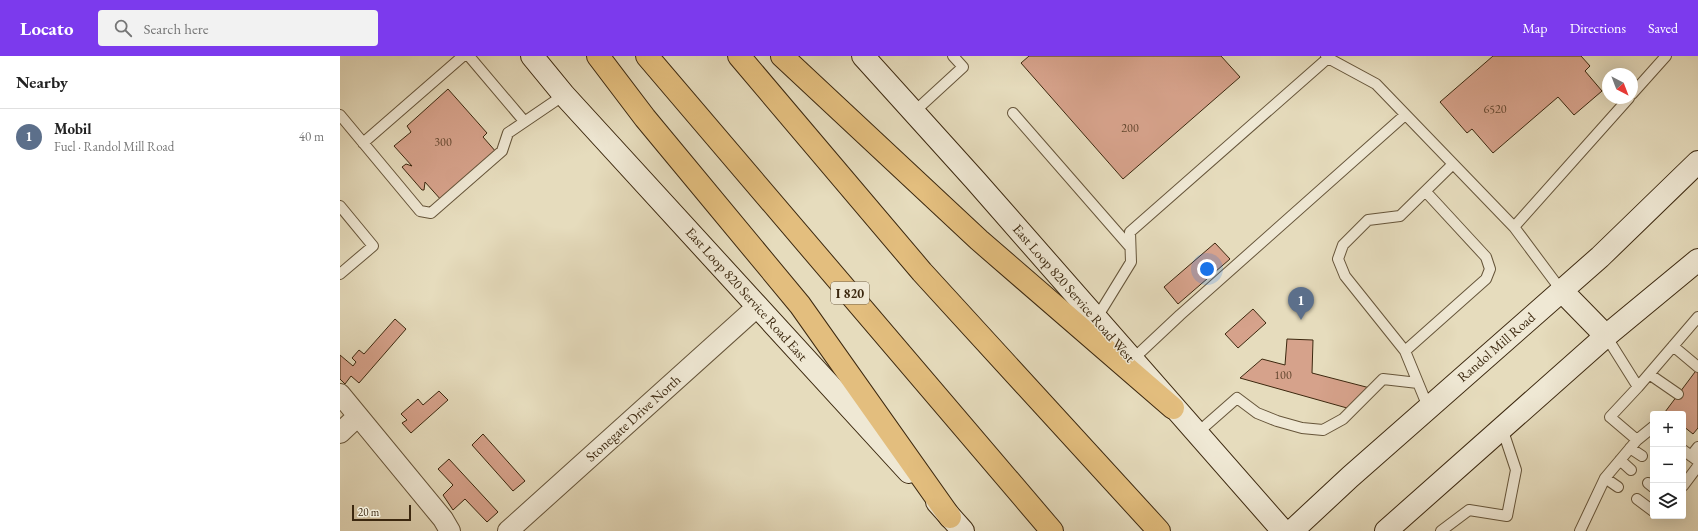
<!DOCTYPE html>
<html lang="en">
<head>
<meta charset="utf-8">
<style>
	body { margin:0; font-family:"EB Garamond",serif; background:#f2f2f2; color:#222 }
	.controls { position:absolute; right:12px; bottom:12px; display:grid; overflow:hidden; border-radius:4px; box-shadow:0 4px 16px #0002 }
	.controls button { width:36px; height:36px; display:grid; place-items:center; padding:0; border:0; border-bottom:1px solid #e0e0e0; background:#fff; color:#222; font:20px sans-serif }
	.compass { position:absolute; left:1262px; top:12px; width:36px; height:36px; border-radius:50%; background:#fff; box-shadow:0 4px 16px #0002; rotate:138deg }
	.scale { position:absolute; left:12px; bottom:10px; width:59px; box-sizing:border-box; padding-left:4px; border:2px solid #3c280f; border-top:0; font-size:11px; line-height:14px; white-space:nowrap; color:#3c280f; -webkit-text-stroke:3px #efe8d4; paint-order:stroke }
	.you { position:absolute; left:867px; top:213px; width:14px; height:14px; margin:-10px; border:3px solid #fff; border-radius:50%; background:#1a73e8; box-shadow:0 0 0 6px #1a73e833 }
	.badge { display:grid; place-items:center; width:26px; height:26px; border-radius:50%; background:#7c3aed; color:#fff; font-size:13px; font-weight:700 }
	.pin { position:absolute; translate:-50% -33px; filter:drop-shadow(0 1px 2px #0008) }
	.pin::after { content:''; position:absolute; top:21px; width:14px; height:12px; background:inherit; clip-path:polygon(0 0,100% 0,50% 100%) }
	.list { margin:0; padding:0; list-style:none }
	h2 { display:flex; justify-content:space-between; align-items:center; height:52px; margin:0; padding:0 16px; font-size:17px }
	h2 small { font-size:13px; font-weight:400; color:#767676 }
	.list li { display:grid; grid-template-columns:26px 1fr auto; gap:12px; align-items:center; box-sizing:border-box; height:56px; padding:0 16px; border-top:1px solid #e0e0e0 }
	.list b { display:block; font-size:15px; white-space:nowrap }
	.list p { margin:0; font-size:13px; white-space:nowrap; color:#767676 }
	.list em { font-size:13px; font-style:normal; color:#767676 }
	.icon { flex:none; width:22px; height:22px; fill:none; stroke:currentColor; stroke-width:2; stroke-linecap:round; stroke-linejoin:round }
	.map { position:relative; flex:none; width:1358px; height:475px; overflow:hidden }
	header { display:flex; align-items:center; gap:24px; box-sizing:border-box; height:56px; padding:0 20px; background:#7c3aed; color:#fff }
	header strong { font-size:19px }
	nav { display:flex; gap:22px; margin-inline-start:auto; font-size:14px }
	.search { width:280px; height:36px; background:#f2f2f2; display:flex; align-items:center; gap:10px; box-sizing:border-box; padding:0 14px; border-radius:4px; color:#767676; font-size:15px }
	main { display:flex }
	aside { flex:1; background:#fff }
	.map>svg:first-child { display:block }
	.building { fill:#d6a28b; stroke:#3c280f }
	.lines { fill:none; stroke-linecap:round; stroke-linejoin:round }
	.service-casing { stroke:#66553a; stroke-width:12 }
	.minor-casing { stroke:#66553a; stroke-width:22 }
	.secondary-casing { stroke:#3c280f; stroke-width:24 }
	.motorway-casing { stroke:#3c280f; stroke-width:24 }
	.service { stroke:#efe8d4; stroke-width:10 }
	.minor { stroke:#efe8d4; stroke-width:20 }
	.secondary { stroke:#efe8d4; stroke-width:22 }
	.motorway { stroke:#e3be7e; stroke-width:22 }
	.labels { text-anchor:middle; stroke-width:3; stroke-linejoin:round; paint-order:stroke }
	.number-label { font-size:12px; fill:#62462e }
	.shield { fill:#efe8d4; stroke:#72624a; stroke-width:1 }
	.shield-label { font-size:13px; font-weight:bold; fill:#3c280f }
	.street-label { font-size:14px; fill:#3c280f; stroke:#efe8d4 }
</style>
</head>
<body>
<header>
<strong>Locato</strong>
<div class="search"><svg class="icon" aria-label="search" viewBox="0 0 24 24"><circle cx="10" cy="10" r="6"/><path d="M15 15l6 6"/></svg>Search here</div>
<nav><a>Map</a><a>Directions</a><a>Saved</a></nav>
</header>
<main>
<aside>
<h2>Nearby<small></small></h2>
<ul class="list">
<li><span class="badge" style="background:#5c6f8a">1</span><div><b>Mobil</b><p>Fuel · Randol Mill Road</p></div><em>40 m</em></li>
</ul>
</aside>
<div class="map">
<svg width="1358" height="475" viewBox="0 0 1358 475">
	<rect width="100%" height="100%" fill="#e6dcbd"/>
	<filter id="stains"><feTurbulence type="fractalNoise" baseFrequency=".005" numOctaves="4"/><feColorMatrix values="0 0 0 0 .2 0 0 0 0 .09 0 0 0 0 .02 0 0 0 .5 -.17"/></filter>
	<radialGradient id="worn" r=".72"><stop offset=".6" stop-color="#630" stop-opacity="0"/><stop offset="1" stop-color="#630" stop-opacity=".3"/></radialGradient>
	<path class="building" d="M689 0H881L900 21 783 123 681 7Z
		M1153 0H1241L1250 10 1245 15 1262 35 1234 59 1218 41 1153 97 1132 73 1127 77 1100 46Z
		M108 33 147 77 143 81 157 97 102 145 85 126 84 134H82L62 111 66 108 72 110 54 90 71 76 67 70Z
		M875 187 890 203 838 248 824 231Z
		M913 253 926 267 898 292 885 278Z
		M55 263 66 273 19 327 11 320 5 328 0 323V299L13 310 16 306 12 302 19 294 24 298Z
		M947 283 973 284 972 317 1030 332 1007 352 900 322 922 303 945 309Z
		M1358 312V372L1353 378 1343 370V358H1328L1325 356Z
		M99 335 108 344 71 377 62 367 67 364 61 358 78 343 83 349Z
		M143 378 185 425 173 435 132 389Z
		M109 403 158 456 147 466 125 443 113 454 103 439 113 429 98 413Z"/>
	<g class="lines">
		<g class="service-casing">
			<path id="service" d="M129 0 184 65
				M988 2 1036 28 1174 171 1221 234
				M1292 38 1326 0
				M574 56 623 11 613 0
				M673 57 790 191
				M0 59 80 155 91 157 162 95 168 77 224 39
				M23 87 123 0
				M0 150 33 190 0 218
				M1174 171 1289 42
				M756 263 791 206 790 176 988 2 986 0
				M1266 280 1298 331 1270 361 1297 384 1313 371
				M1333 290 1358 311
				M1065 295 1146 223 1150 213 1146 201 1086 136
				M792 304 840 259 1065 59
				M1309 318 1338 338
				M1298 331 1358 261
				M1088 351 1065 295 1005 220 998 203 1003 189 1028 164 1060 160 1113 108
				M856 378 897 342 917 357 937 365 962 372 983 374 1003 363 1043 323 1078 327
				M1290 392 1302 400
				M1343 394 1358 405
				M1351 400 1358 391
				M1280 404 1291 414
				M1308 427 1313 431
				M1343 430 1358 410
				M1278 431 1265 422 1297 384
				M1297 443 1313 455
				M1101 475 1129 454 1167 460 1176 414 1162 372
				M1240 475 1265 422"/>
		</g>
		<g class="minor-casing">
			<path id="minor" d="M0 338 103 463 110 475
				M0 377 18 360
				M168 475 418 250"/>
		</g>
		<g class="secondary-casing">
			<path id="secondary" d="M192 0 224 39 569 416
				M523 0 635 124 943 475
				M1221 234 1266 280
				M597 446 623 475
				M952 475 1010 421 1260 201 1358 106
				M1046 475 1266 280 1358 204"/>
		</g>
		<g class="motorway-casing">
			<path id="motorway" d="M258 0 305 62 460 249 610 461
				M307 0 712 475
				M399 0 582 216 819 475
				M442 0 639 184 833 352"/>
		</g>
		<use href="#service" class="service"/>
		<use href="#minor" class="minor"/>
		<use href="#secondary" class="secondary"/>
		<use href="#motorway" class="motorway"/>
	</g>
	<g class="labels">
		<g class="number-label">
			<text x="1155" y="57">6520</text>
			<text x="790" y="76">200</text>
			<text x="103" y="90">300</text>
			<text x="943" y="323">100</text>
		</g>
		<rect class="shield" x="491" y="226" width="38" height="22" rx="3"/>
		<g class="shield-label">
			<text x="510" y="242">I 820</text>
		</g>
		<g class="street-label">
			<text transform="translate(734 237) rotate(49)" y="5">East Loop 820 Service Road West</text>
			<text transform="translate(407 238) rotate(48)" y="5">East Loop 820 Service Road East</text>
			<text transform="translate(1156 291) rotate(-41)" y="5">Randol Mill Road</text>
			<text transform="translate(293 362) rotate(-42)" y="5">Stonegate Drive North</text>
		</g>
	</g>
	<rect width="100%" height="100%" filter="url(#stains)"/>
	<rect width="100%" height="100%" fill="url(#worn)"/>
</svg>
<div class="controls">
<button>+</button>
<button>−</button>
<button><svg class="icon" aria-label="layers" viewBox="0 0 24 24"><path d="M12 4l9 5-9 5-9-5zM3 14l9 5 9-5"/></svg></button>
</div>
<svg class="compass" viewBox="-18 -18 36 36"><path d="M0-13l5 13h-10z" fill="#e53935"/><path d="M0 13l5-13h-10z" fill="#767676"/></svg>
<div class="scale">20 m</div>
<div class="you"></div>
<div class="pin badge" style="left:961px;top:264px;background:#5c6f8a">1</div>
</div>
</main>
</body>
</html>
